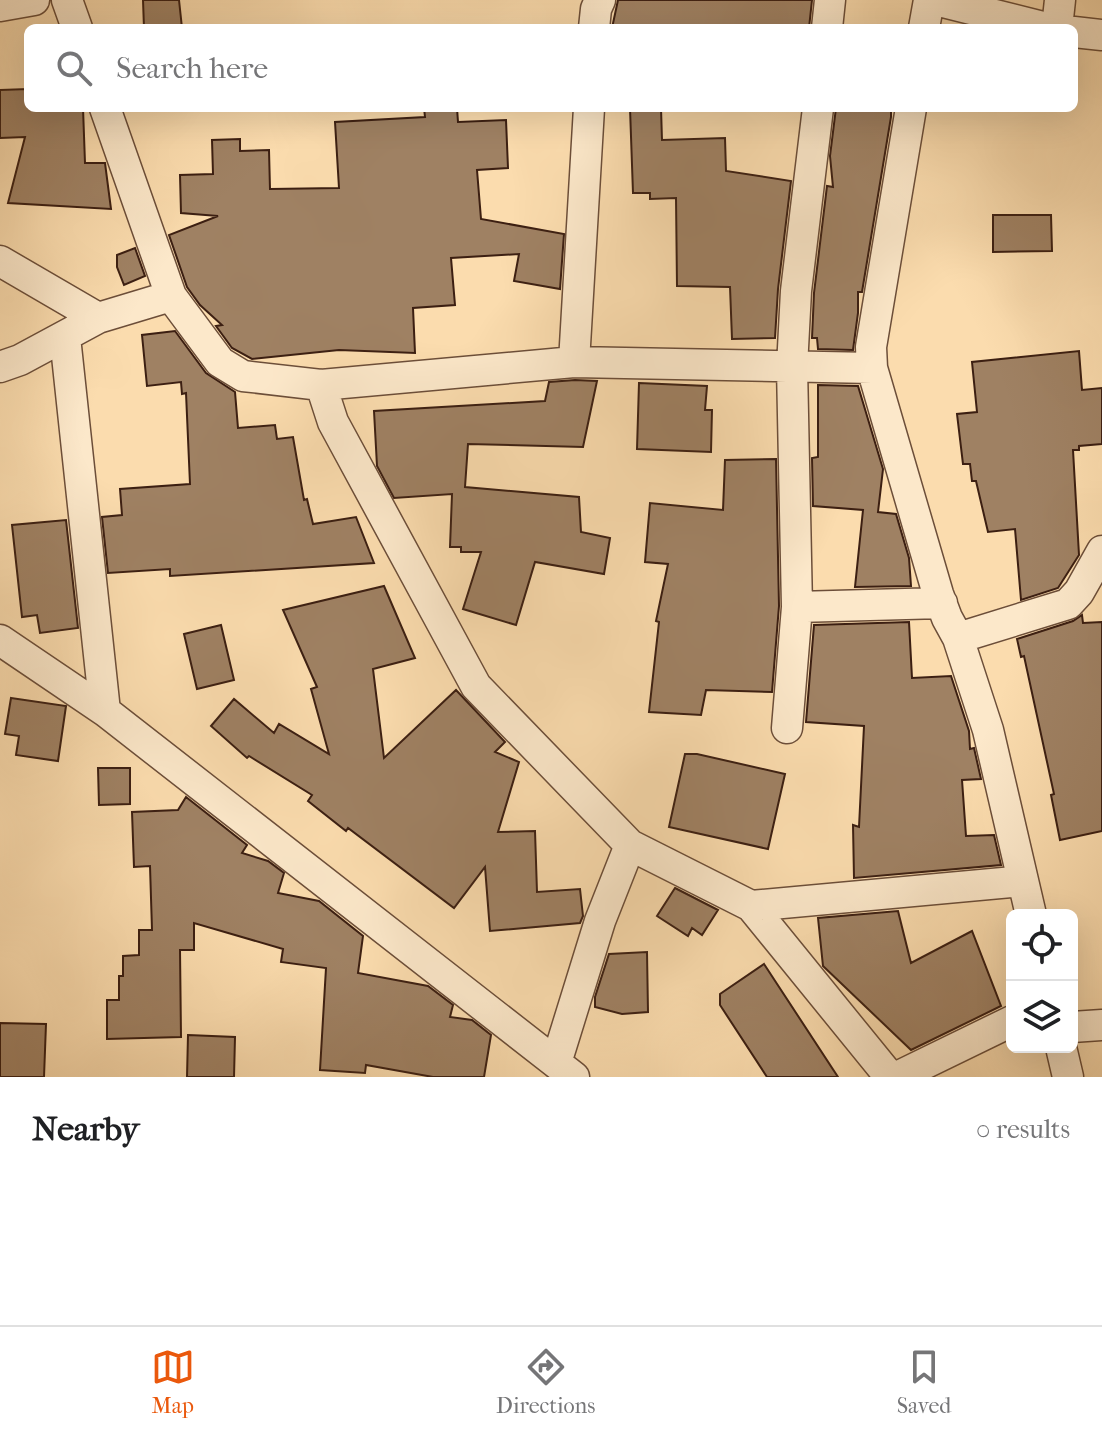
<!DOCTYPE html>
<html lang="en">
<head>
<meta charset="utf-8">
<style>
	body { margin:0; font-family:"IM FELL French Canon",serif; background:#f6f6f6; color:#202124 }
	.controls { position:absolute; right:24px; bottom:24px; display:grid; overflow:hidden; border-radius:12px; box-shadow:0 8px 32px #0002 }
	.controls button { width:72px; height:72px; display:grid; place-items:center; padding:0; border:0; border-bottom:2px solid #e0e0e0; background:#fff; color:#202124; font:40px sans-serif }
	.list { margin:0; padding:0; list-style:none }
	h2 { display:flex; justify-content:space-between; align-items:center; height:104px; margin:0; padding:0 32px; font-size:34px }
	h2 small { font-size:26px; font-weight:400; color:#757577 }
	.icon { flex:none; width:44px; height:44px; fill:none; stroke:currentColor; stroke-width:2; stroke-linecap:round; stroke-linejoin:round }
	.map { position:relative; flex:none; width:1102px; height:1077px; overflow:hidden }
	.search { position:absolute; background:#fff; box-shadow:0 8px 32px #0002; left:24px; right:24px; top:24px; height:88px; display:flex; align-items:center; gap:20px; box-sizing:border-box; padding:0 28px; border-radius:12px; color:#757577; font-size:30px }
	.sheet { height:248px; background:#fff }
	nav { display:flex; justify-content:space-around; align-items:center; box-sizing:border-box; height:112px; border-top:2px solid #e0e0e0; background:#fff; font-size:22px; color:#757577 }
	nav a { display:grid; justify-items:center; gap:4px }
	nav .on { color:#ea580c }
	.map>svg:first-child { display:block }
	.building { fill:#9f8163; stroke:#3c1f12; stroke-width:2 }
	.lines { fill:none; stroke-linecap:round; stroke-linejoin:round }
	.minor-casing { stroke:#6c4e39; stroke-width:33 }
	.minor { stroke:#fce8ca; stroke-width:30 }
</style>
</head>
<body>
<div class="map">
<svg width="1102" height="1077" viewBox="0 0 1102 1077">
	<rect width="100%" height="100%" fill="#fbdcae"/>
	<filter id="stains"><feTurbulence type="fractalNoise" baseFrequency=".0025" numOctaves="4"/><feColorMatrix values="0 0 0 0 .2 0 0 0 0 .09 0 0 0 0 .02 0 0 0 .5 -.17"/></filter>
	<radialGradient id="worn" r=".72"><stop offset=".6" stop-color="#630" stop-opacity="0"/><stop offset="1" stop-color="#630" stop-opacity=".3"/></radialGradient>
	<path class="building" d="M143 0H179L182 28H144Z
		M618 0H812L809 28H612Z
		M28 89V108H83L85 163H105L111 209 8 203 25 137 0 138V90Z
		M424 108H457L458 122 506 120 508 168 477 170 481 219 564 234 560 289 514 281 519 254 451 258 455 305 413 308 415 353 339 350 252 359 232 348 216 326 222 325 200 305 187 287 169 235 218 216 181 213 180 175 213 174 212 140 240 139V151L269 150 270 189 339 188 335 122 425 117Z
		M630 108H661L662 140 725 138 726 171 791 181 778 289 775 338 732 339 730 287 677 286 676 198 650 199V193H633Z
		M836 108H891V117L862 292H858V313L853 350 818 349 817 338H812L814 293 827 186 833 187 830 156Z
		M993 215H1051L1052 251 993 252Z
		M135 248 145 276 124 285 117 267V255Z
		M175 331 206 373 235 392 238 428 275 425 277 439 293 437 304 500 307 499 313 524 356 517 374 563 170 576V569L108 573 102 517 122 515 120 489 190 484 186 393 182 394 181 382 147 386 142 335Z
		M1079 351 1082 390 1102 388V444L1079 446V450H1073L1079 555 1058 588 1021 600 1015 529 988 532 976 481H972L970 464H963L957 414 977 412 972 362Z
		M575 380 597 381 583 447 468 444 465 487 579 497 581 532 610 538 604 574 535 562 516 625 463 609 481 552H461V547H450L452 494 394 498 377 466 374 411 545 401 549 382Z
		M639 383 707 386 705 410H712L711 452 637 449Z
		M818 385 858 386 883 469 878 512 896 514 909 558 911 586 855 587 863 510 813 506 812 458 818 457Z
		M776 459 779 606 772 692 706 690 701 715 649 712 659 622 656 621 668 564 645 562 650 503 723 510 725 460Z
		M66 520 78 628 40 633 37 615 22 617 12 525Z
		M384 586 415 658 373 669 384 758 456 690 505 742 495 752 519 762 498 832 535 831 537 892 580 889 583 916 580 923 490 931 485 867 454 908 348 828 346 831 308 801 312 795 249 756 247 758 211 726 234 699 274 733 279 724 329 754 311 689 317 687 283 610Z
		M1082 615 1083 623 1102 622V831L1060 840 1051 795 1054 794 1024 656 1021 657 1017 639 1073 621Z
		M909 622 912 678 951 676 969 731 970 749 974 748 981 779 962 780 966 836 994 835 1001 865 854 878 853 825 859 827 864 726 806 722 814 625Z
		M221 625 234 680 197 689 184 634Z
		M11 698 66 706 58 761 16 755 19 736 5 734Z
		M685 754H697L785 774 768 849 669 827Z
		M98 768H130V804L99 805Z
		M186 797 247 845 242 853 268 861 284 873 278 893 319 901 363 936 358 973 428 986 453 1005 450 1017 472 1020 491 1035 484 1077H433L366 1065 365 1073 320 1070 326 968 281 962 283 949 194 923V950H180L181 1037 107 1039V1000H119V976H123V956L139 955V930H152L150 866 134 867 132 812 178 810Z
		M675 888 718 910 702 935 692 928 688 936 657 916Z
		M898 911 911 963 972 931 1001 1006 911 1050 823 966 818 918Z
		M647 952 648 1012 622 1014 595 1007V997L609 954Z
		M764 964 838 1077H767L720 1005V994Z
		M0 1023 46 1024 44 1077H0Z
		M188 1035 235 1037 234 1077H187Z"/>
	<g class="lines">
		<g class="minor-casing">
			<path id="minor" d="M67 0 77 28
				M935 0 1047 28
				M0 6 34 0
				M594 28 596 9 600 0
				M827 28 830 0
				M924 28 929 0
				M1057 28 1060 0
				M1074 32 1102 35
				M105 108 171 296 220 362 243 376 321 385 333 422 476 686 630 845 751 906 890 1077
				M911 108 871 347 872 368 938 594 947 618 958 638 988 730 1031 915
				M0 261 98 318
				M65 337 105 711
				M574 362 589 108
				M0 367 20 360 98 318 171 296
				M321 385 574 362 872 368
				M797 607 942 603
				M958 638 1068 604 1079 592 1102 551
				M0 640 105 711 574 1077
				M787 728 797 607 792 367 796 291 818 108
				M751 906 1023 881
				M1072 1027 1102 1025
				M1061 1047 1068 1077
				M556 1063 600 921 630 845
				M897 1077 1012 1021"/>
		</g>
		<use href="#minor" class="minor"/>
	</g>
	<rect width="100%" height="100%" filter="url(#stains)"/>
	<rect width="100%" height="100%" fill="url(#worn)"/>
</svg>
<div class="controls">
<button><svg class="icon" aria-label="locate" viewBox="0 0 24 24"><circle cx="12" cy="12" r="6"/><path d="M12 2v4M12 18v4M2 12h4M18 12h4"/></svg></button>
<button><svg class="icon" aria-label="layers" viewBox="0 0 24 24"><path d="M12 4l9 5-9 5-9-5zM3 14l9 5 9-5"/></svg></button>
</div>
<div class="search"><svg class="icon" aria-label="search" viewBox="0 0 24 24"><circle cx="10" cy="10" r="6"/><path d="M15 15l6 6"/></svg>Search here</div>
</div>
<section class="sheet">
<h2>Nearby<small>0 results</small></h2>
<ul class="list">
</ul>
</section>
<nav>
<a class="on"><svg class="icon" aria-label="map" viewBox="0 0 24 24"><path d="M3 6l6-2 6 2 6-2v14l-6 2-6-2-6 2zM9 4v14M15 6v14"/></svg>Map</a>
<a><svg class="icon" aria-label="directions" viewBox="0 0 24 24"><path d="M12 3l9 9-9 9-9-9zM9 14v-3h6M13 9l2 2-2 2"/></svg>Directions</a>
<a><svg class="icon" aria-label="saved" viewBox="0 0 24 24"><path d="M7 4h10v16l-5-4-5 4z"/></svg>Saved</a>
</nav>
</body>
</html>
